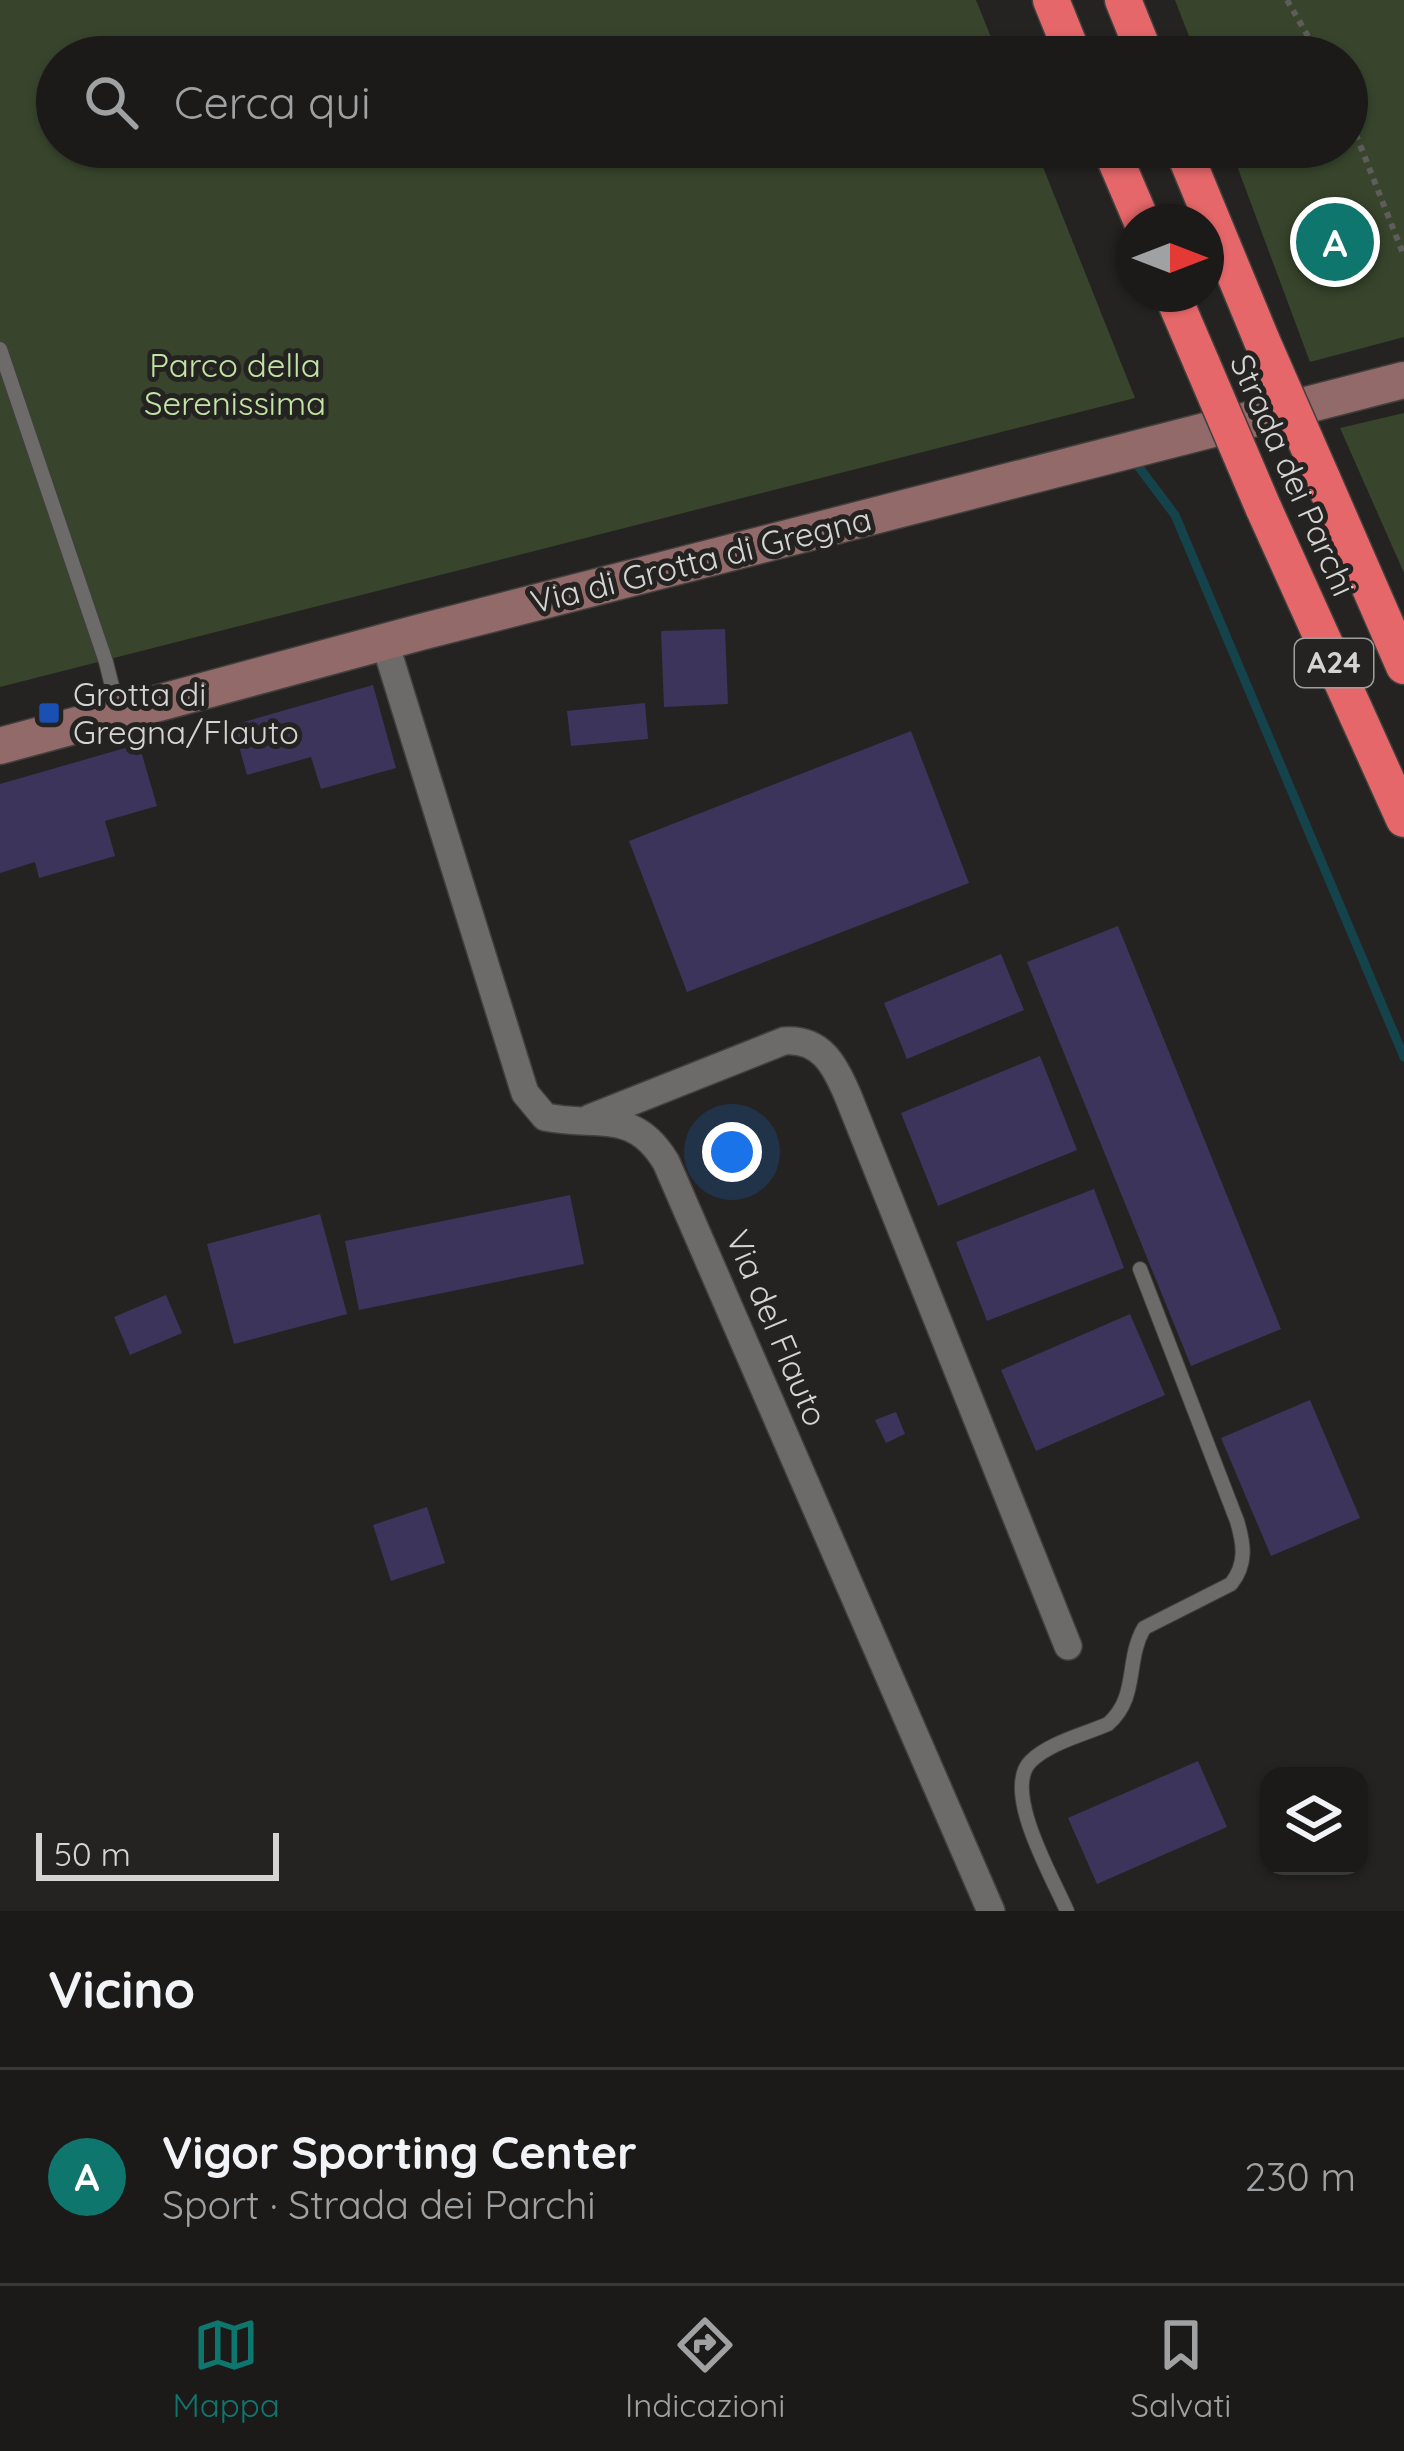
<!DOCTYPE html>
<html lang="it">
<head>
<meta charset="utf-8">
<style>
	body { margin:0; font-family:Quicksand,sans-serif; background:#282726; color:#f1f3f6 }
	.controls { position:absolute; right:36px; bottom:36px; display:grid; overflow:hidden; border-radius:24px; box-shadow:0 3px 9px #0004 }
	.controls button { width:108px; height:108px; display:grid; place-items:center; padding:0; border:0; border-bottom:3px solid #393838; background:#1b1a19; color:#f1f3f6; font:60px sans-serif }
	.compass { position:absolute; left:1116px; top:204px; width:108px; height:108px; border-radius:50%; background:#1b1a19; box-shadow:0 3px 9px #0004; rotate:90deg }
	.scale { position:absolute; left:36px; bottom:30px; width:243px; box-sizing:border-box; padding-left:12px; border:6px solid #d4d4d2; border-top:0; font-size:33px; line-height:42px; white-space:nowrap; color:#d4d4d2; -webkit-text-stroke:9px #242321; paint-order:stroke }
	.you { position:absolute; left:732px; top:1152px; width:42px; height:42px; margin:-30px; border:9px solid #fff; border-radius:50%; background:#1a73e8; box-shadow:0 0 0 18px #1a73e833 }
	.badge { display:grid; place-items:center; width:78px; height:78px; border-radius:50%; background:#0f766e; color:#fff; font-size:39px; font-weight:700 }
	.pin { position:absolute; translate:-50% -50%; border:6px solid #fff; box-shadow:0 3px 12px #0006 }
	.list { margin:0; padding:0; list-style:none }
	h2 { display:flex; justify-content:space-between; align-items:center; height:156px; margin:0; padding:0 48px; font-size:51px }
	h2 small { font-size:39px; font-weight:400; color:#a0a1a2 }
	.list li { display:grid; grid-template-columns:78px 1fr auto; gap:36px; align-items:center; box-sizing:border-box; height:216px; padding:0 48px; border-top:3px solid #393838 }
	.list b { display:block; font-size:45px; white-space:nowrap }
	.list p { margin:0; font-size:39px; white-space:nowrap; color:#a0a1a2 }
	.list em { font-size:39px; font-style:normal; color:#a0a1a2 }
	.icon { flex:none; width:66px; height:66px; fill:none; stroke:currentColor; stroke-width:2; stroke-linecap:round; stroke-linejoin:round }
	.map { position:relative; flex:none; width:1404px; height:1911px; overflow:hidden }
	.search { position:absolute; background:#1b1a19; box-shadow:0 3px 9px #0004; left:36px; right:36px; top:36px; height:132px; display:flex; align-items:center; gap:30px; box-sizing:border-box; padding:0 42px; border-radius:66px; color:#a0a1a2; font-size:45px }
	.sheet { height:372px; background:#1b1a19 }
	nav { display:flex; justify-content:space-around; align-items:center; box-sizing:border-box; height:168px; border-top:3px solid #393838; background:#1b1a19; font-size:33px; color:#a0a1a2 }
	nav a { display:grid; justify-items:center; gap:6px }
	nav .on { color:#0f766e }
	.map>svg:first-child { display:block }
	.green { fill:#38452c }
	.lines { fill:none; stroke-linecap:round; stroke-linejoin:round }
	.stream { stroke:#14434c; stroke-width:9 }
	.building { fill:#3c345a }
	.lane-casing { stroke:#41403e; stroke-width:16 }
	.street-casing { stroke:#41403e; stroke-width:30 }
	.secondary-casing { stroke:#41403e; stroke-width:39 }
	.highway-casing { stroke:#41403e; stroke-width:39 }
	.path { stroke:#5e5d5b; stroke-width:6; stroke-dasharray:6 6; stroke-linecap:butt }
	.lane { stroke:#6d6b69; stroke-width:14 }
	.street { stroke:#6d6b69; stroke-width:27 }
	.secondary { stroke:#916a69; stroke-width:36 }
	.highway { stroke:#e56769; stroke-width:36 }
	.highway-bridge-casing { stroke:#41403e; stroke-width:39; stroke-linecap:butt }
	.highway-bridge { stroke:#e56769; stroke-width:36 }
	.transit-dot { fill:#1a4fb4; stroke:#242321; stroke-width:4.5 }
	.labels { text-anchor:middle; stroke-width:10; stroke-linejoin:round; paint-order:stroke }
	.shield { fill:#242321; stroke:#9f9f9d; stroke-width:3 }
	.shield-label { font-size:30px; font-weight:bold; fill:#d4d4d2 }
	.park-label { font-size:33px; fill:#c1e4a3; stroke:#242321 }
	.street-label { font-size:33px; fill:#d4d4d2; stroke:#242321 }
	.poi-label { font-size:33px; fill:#d4d4d2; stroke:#242321; text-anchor:start }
</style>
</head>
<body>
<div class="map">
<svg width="1404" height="1911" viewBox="0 0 1404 1911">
	<rect width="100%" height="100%" fill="#242321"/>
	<path class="green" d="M0 0H976L999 57H57V147H1035L1135 398 0 687Z
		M1175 0H1404V337L1310 362 1230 147H1347V57H1197Z
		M1404 413V573L1340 428Z"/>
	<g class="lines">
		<path class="stream" d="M1138 466 1175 515 1404 1057"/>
	</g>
	<path class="building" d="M725 629 728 704 664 707 661 631Z
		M373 685 396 768 321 789 311 757 247 775 233 725Z
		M645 703 648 739 571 746 567 711Z
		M911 731 969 883 687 992 629 841Z
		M139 744 157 806 105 821 115 856 39 878 35 862 0 873V784Z
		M1118 926 1281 1329 1191 1366 1027 962Z
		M1001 954 1024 1010 907 1059 884 1003Z
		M1040 1056 1077 1150 938 1206 901 1113Z
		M1094 1189 1124 1268 987 1321 956 1242Z
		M570 1195 584 1264 359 1310 345 1241Z
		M320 1214 347 1314 234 1344 207 1244Z
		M166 1295 182 1333 130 1355 114 1317Z
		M1130 1314 1165 1395 1036 1451 1001 1370Z
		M1310 1400 1360 1518 1271 1556 1221 1438Z
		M896 1412 905 1434 886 1443 875 1420Z
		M427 1507 445 1563 391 1581 373 1525Z
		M1198 1761 1227 1827 1097 1884 1068 1818Z"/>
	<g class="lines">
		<g class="lane-casing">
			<path id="lane" d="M0 349 106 662 118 710
				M1067 1911C1053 1878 1001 1790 1031 1761 1049 1743 1085 1734 1108 1724 1139 1697 1125 1661 1144 1628L1231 1584C1247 1564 1244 1544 1237 1521L1140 1269"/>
		</g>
		<g class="street-casing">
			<path id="street" d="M385 643 525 1093 545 1117C596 1128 633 1107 666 1162L991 1911
				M590 1118 784 1041C821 1038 835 1065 848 1096L1068 1646"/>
		</g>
		<g class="secondary-casing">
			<path id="secondary" d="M0 746 421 632 1404 380"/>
		</g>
		<g class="highway-casing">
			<path id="highway" d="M1051 0 1074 57
				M1123 0 1146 57
				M1110 147 1142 222
				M1182 147 1262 341
				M1172 294 1202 364
				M1322 478 1404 666
				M1263 507 1404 819"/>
		</g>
		<path class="path" d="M1287 0 1320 57
			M1347 112 1404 256"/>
		<use href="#lane" class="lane"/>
		<use href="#street" class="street"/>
		<use href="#secondary" class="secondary"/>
		<use href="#highway" class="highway"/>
		<g class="highway-bridge-casing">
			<path id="highway-bridge" d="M1262 341 1322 478
				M1202 364 1263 507"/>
		</g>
		<use href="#highway-bridge" class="highway-bridge"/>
	</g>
	<rect class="transit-dot" x="37" y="701" width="24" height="24" rx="6"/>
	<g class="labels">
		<rect class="shield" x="1295" y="639" width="78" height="48" rx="9"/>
		<g class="shield-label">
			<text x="1334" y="673">A24</text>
		</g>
		<g class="park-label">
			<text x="235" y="377">Parco della<tspan x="235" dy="38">Serenissima</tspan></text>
		</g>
		<g class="street-label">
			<text transform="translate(1293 475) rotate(66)" y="12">Strada dei Parchi</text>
			<text transform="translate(701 560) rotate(-14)" y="12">Via di Grotta di Gregna</text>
			<text transform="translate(777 1328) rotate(67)" y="12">Via del Flauto</text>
		</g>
		<g class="poi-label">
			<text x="73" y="706">Grotta di<tspan x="73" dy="38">Gregna/Flauto</tspan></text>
		</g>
	</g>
</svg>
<div class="controls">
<button><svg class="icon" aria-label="layers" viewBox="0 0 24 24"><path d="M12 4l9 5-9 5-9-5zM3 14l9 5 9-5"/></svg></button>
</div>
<svg class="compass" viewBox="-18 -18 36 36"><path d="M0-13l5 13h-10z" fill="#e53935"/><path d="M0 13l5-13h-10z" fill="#a0a1a2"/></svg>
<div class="scale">50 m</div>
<div class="you"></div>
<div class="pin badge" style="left:1335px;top:242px">A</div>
<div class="search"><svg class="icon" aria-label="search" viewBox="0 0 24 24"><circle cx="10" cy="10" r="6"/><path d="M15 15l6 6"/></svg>Cerca qui</div>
</div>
<section class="sheet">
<h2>Vicino<small></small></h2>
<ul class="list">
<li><span class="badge">A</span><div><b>Vigor Sporting Center</b><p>Sport · Strada dei Parchi</p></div><em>230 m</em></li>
</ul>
</section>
<nav>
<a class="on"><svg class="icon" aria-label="map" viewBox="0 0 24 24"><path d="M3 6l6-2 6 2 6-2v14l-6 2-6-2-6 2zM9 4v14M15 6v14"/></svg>Mappa</a>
<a><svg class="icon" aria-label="directions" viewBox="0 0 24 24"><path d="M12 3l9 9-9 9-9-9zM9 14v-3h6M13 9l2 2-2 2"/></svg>Indicazioni</a>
<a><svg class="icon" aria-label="saved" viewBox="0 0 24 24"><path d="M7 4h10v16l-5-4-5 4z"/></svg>Salvati</a>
</nav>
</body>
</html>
